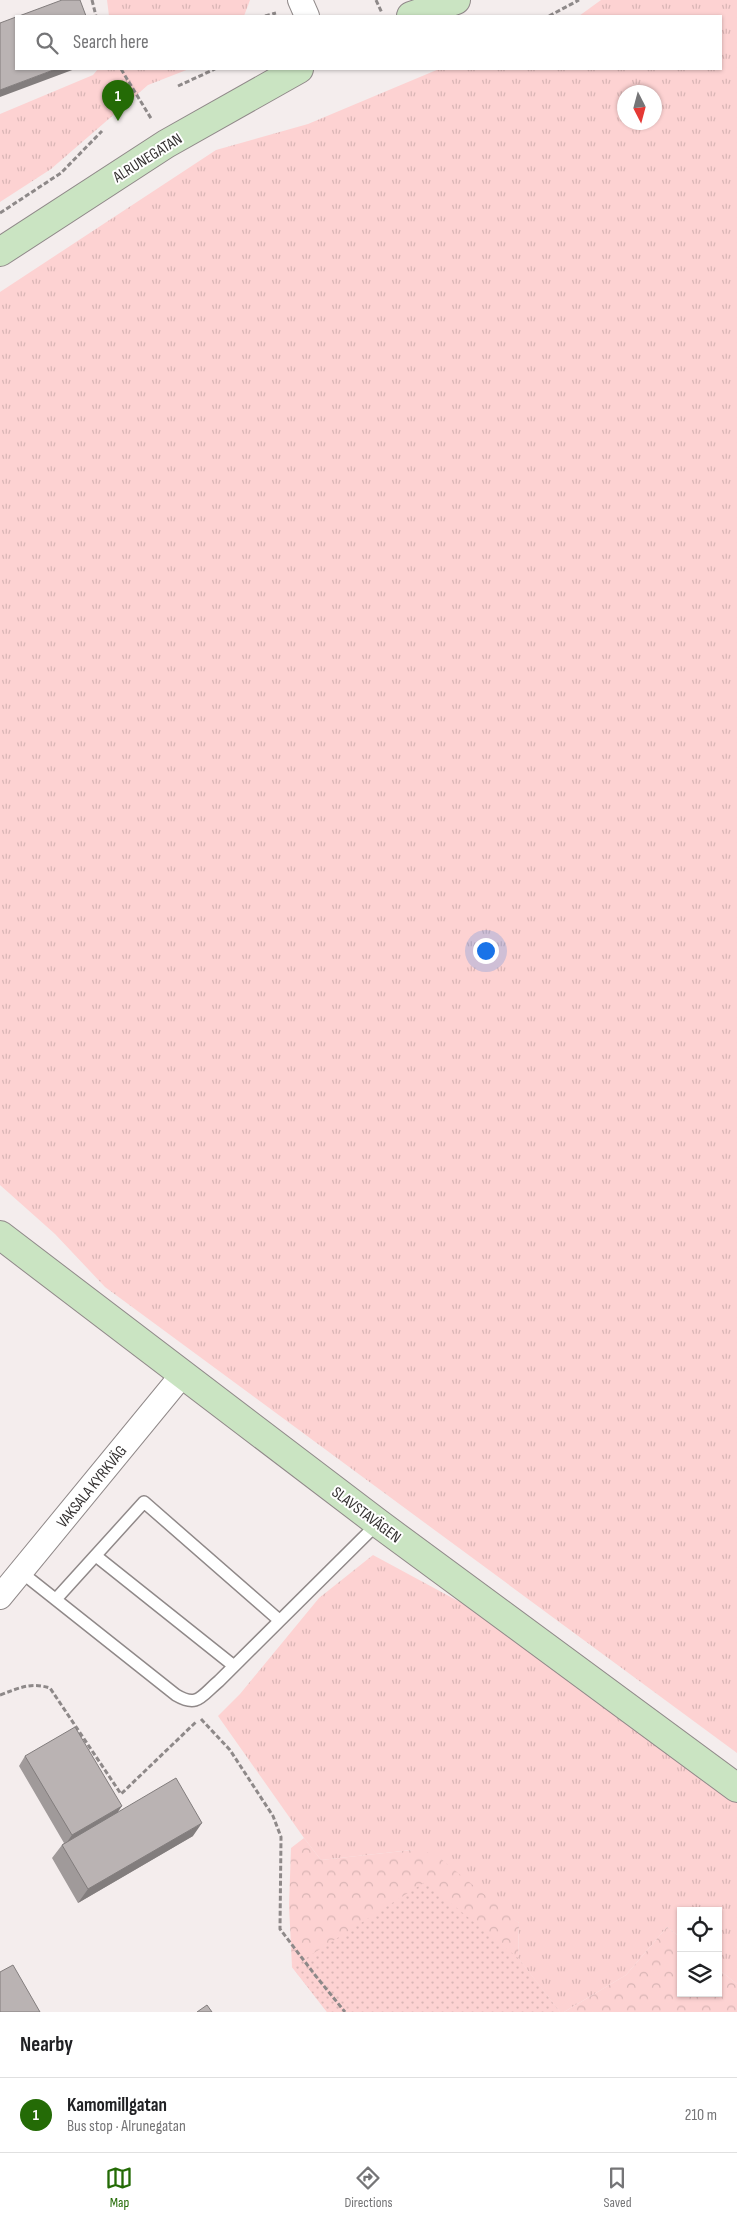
<!DOCTYPE html>
<html lang="en">
<head>
<meta charset="utf-8">
<style>
	body { margin:0; font-family:"Sofia Sans Condensed",sans-serif; background:#f6f6f6; color:#202124 }
	.controls { position:absolute; right:15px; bottom:15px; display:grid; overflow:hidden; border-radius:0px; box-shadow:0 1px 4px #0004 }
	.controls button { width:45px; height:45px; display:grid; place-items:center; padding:0; border:0; border-bottom:1px solid #e0e0e0; background:#fff; color:#202124; font:25px sans-serif }
	.compass { position:absolute; left:617px; top:85px; width:45px; height:45px; border-radius:50%; background:#fff; box-shadow:0 1px 4px #0004; rotate:174deg }
	.you { position:absolute; left:485px; top:950px; width:18px; height:18px; margin:-12px; border:4px solid #fff; border-radius:50%; background:#1a73e8; box-shadow:0 0 0 8px #1a73e833 }
	.badge { display:grid; place-items:center; width:32px; height:32px; border-radius:50%; background:#246b06; color:#fff; font-size:16px; font-weight:700 }
	.pin { position:absolute; translate:-50% -41px; filter:drop-shadow(0 1px 2px #0008) }
	.pin::after { content:''; position:absolute; top:26px; width:18px; height:15px; background:inherit; clip-path:polygon(0 0,100% 0,50% 100%) }
	.list { margin:0; padding:0; list-style:none }
	h2 { display:flex; justify-content:space-between; align-items:center; height:65px; margin:0; padding:0 20px; font-size:21px }
	h2 small { font-size:16px; font-weight:400; color:#757577 }
	.list li { display:grid; grid-template-columns:32px 1fr auto; gap:15px; align-items:center; box-sizing:border-box; height:75px; padding:0 20px; border-top:1px solid #e0e0e0 }
	.list b { display:block; font-size:19px; white-space:nowrap }
	.list p { margin:0; font-size:16px; white-space:nowrap; color:#757577 }
	.list em { font-size:16px; font-style:normal; color:#757577 }
	.icon { flex:none; width:28px; height:28px; fill:none; stroke:currentColor; stroke-width:2; stroke-linecap:round; stroke-linejoin:round }
	.map { position:relative; flex:none; width:737px; height:2012px; overflow:hidden }
	.search { position:absolute; background:#fff; box-shadow:0 1px 4px #0004; left:15px; right:15px; top:15px; height:55px; display:flex; align-items:center; gap:12px; box-sizing:border-box; padding:0 18px; border-radius:0px; color:#757577; font-size:19px }
	.sheet { height:140px; background:#fff }
	nav { display:flex; justify-content:space-around; align-items:center; box-sizing:border-box; height:70px; border-top:1px solid #e0e0e0; background:#fff; font-size:14px; color:#757577 }
	nav a { display:grid; justify-items:center; gap:2px }
	nav .on { color:#246b06 }
	.map>svg:first-child { display:block }
	.grass { fill:url(#grass-tufts); fill-rule:evenodd }
	.forest { fill:url(#forest-crowns) }
	.garden { fill:url(#garden-dots) }
	.lines { fill:none; stroke-linecap:round; stroke-linejoin:round }
	.lane-casing { stroke:#908989; stroke-width:14 }
	.street-casing { stroke:#908989; stroke-width:26 }
	.secondary-casing { stroke:#908989; stroke-width:30 }
	.path { stroke:#8e8989; stroke-width:3; stroke-dasharray:5 2.5; stroke-linecap:butt }
	.lane { stroke:#fff; stroke-width:11 }
	.street { stroke:#fff; stroke-width:24 }
	.secondary { stroke:#cae4c2; stroke-width:28 }
	.wall { fill:#a09a9a }
	.shaded-wall { fill:#827d7d }
	.building { fill:#bab3b3; stroke:#827d7d }
	.labels { text-anchor:middle; stroke-width:4; stroke-linejoin:round; paint-order:stroke }
	.street-label { font-size:16px; fill:#353232; stroke:#fff }
</style>
</head>
<body>
<div class="map">
<svg width="737" height="2012" viewBox="0 0 737 2012">
	<defs>
		<pattern id="grass-tufts" width="24" height="20" patternUnits="userSpaceOnUse" patternTransform="scale(1.25)"><rect width="24" height="20" fill="#fdd2d2"/><path d="M3 7l-1-3M5 7V3M7 7l1-3M15 17l-1-3M17 17v-4M19 17l1-3" fill="none" stroke="#d9b5b5"/></pattern>
		<pattern id="forest-crowns" width="20" height="18" patternUnits="userSpaceOnUse" patternTransform="scale(1.25)"><rect width="20" height="18" fill="#fdd2d2"/><path d="M2 6a3 3 0 1 1 6 0M12 15a3 3 0 1 1 6 0" fill="none" stroke="#d9b5b5"/></pattern>
		<pattern id="garden-dots" width="8" height="8" patternUnits="userSpaceOnUse" patternTransform="scale(1.25)"><rect width="8" height="8" fill="#fdd2d2"/><path d="M2 2h.1M6 6h.1" fill="none" stroke="#d9b5b5" stroke-width="1.8" stroke-linecap="round"/></pattern>
	</defs>
	<rect width="100%" height="100%" fill="#f4eded"/>
	<path class="grass" d="M107 0H250L244 16H109Z
		M601 0H737V1753L105 1287 55 1234 0 1185V292L216 150 308 124 439 69H721V16H579ZM654 92V122H624V92Z
		M98 69H189L148 85 51 169 0 202V114L93 75Z
		M373 1555 471 1608 737 1800V1984L718 1969V1911H681V1938L667 1927 626 1975 564 2012H560L518 1958 519 1923 412 1850 321 1860 304 1838 218 1716 240 1694 319 1598Z"/>
	<path class="forest" d="M304 1838 321 1860 412 1850 435 1854 519 1923 518 1958 560 2012H327L292 1967 289 1905 291 1848Z
		M667 1927 681 1938V1993H718V1969L737 1984V2012H564L626 1975Z"/>
	<path class="garden" d="M425 1882 518 1958 560 2012H327L292 1967Z"/>
	<g class="lines">
		<g class="lane-casing">
			<path id="lane" d="M96 1556 234 1666
				M21 1572 176 1695C198 1708 201 1696 219 1681L378 1523
				M57 1598 144 1502 279 1620"/>
		</g>
		<g class="street-casing">
			<path id="street" d="M300 0 307 16
				M0 1597 183 1374"/>
		</g>
		<g class="secondary-casing">
			<path id="secondary" d="M411 16 456 0
				M0 252 166 144 299 69
				M0 1235 378 1523 737 1788"/>
		</g>
		<path class="path" d="M92 0 96 16
			M376 0 382 13
			M265 16 276 13
			M549 16 579 0
			M121 69 152 120
			M178 86 215 69
			M0 213 61 173 102 131
			M0 1695C19 1688 30 1682 50 1688L121 1794 197 1721
			M201 1719 230 1750 273 1816 281 1837 280 1929 315 1975 345 2012"/>
		<use href="#lane" class="lane"/>
		<use href="#street" class="street"/>
		<use href="#secondary" class="secondary"/>
	</g>
	<path class="wall" d="M25 1756 122 1806 117 1812 193 1836 78 1903 52 1858 62 1845 64 1843 19 1766Z"/>
	<path class="shaded-wall" d="M56 69H75L0 97V90Z
		M122 1806 115 1816 65 1845 72 1835Z
		M202 1823 193 1836 78 1903 88 1889Z"/>
	<path class="building" d="M62 0H80L86 16H19Z
		M16 17V69H56L0 90V23Z
		M75 1727 122 1806 72 1835 25 1756Z
		M176 1778 202 1823 88 1889 62 1845Z
		M13 1965 40 2012H0V1972Z
		M207 2005 212 2012H197Z"/>
	<g class="labels">
		<g class="street-label">
			<text transform="translate(147 157) rotate(-32)" y="6">ALRUNEGATAN</text>
			<text transform="translate(91 1486) rotate(-51)" y="6">VAKSALA KYRKVÄG</text>
			<text transform="translate(367 1514) rotate(37)" y="6">SLAVSTAVÄGEN</text>
		</g>
	</g>
</svg>
<div class="controls">
<button><svg class="icon" aria-label="locate" viewBox="0 0 24 24"><circle cx="12" cy="12" r="6"/><path d="M12 2v4M12 18v4M2 12h4M18 12h4"/></svg></button>
<button><svg class="icon" aria-label="layers" viewBox="0 0 24 24"><path d="M12 4l9 5-9 5-9-5zM3 14l9 5 9-5"/></svg></button>
</div>
<svg class="compass" viewBox="-18 -18 36 36"><path d="M0-13l5 13h-10z" fill="#e53935"/><path d="M0 13l5-13h-10z" fill="#757577"/></svg>
<div class="you"></div>
<div class="pin badge" style="left:118px;top:121px">1</div>
<div class="search"><svg class="icon" aria-label="search" viewBox="0 0 24 24"><circle cx="10" cy="10" r="6"/><path d="M15 15l6 6"/></svg>Search here</div>
</div>
<section class="sheet">
<h2>Nearby<small></small></h2>
<ul class="list">
<li><span class="badge">1</span><div><b>Kamomillgatan</b><p>Bus stop · Alrunegatan</p></div><em>210 m</em></li>
</ul>
</section>
<nav>
<a class="on"><svg class="icon" aria-label="map" viewBox="0 0 24 24"><path d="M3 6l6-2 6 2 6-2v14l-6 2-6-2-6 2zM9 4v14M15 6v14"/></svg>Map</a>
<a><svg class="icon" aria-label="directions" viewBox="0 0 24 24"><path d="M12 3l9 9-9 9-9-9zM9 14v-3h6M13 9l2 2-2 2"/></svg>Directions</a>
<a><svg class="icon" aria-label="saved" viewBox="0 0 24 24"><path d="M7 4h10v16l-5-4-5 4z"/></svg>Saved</a>
</nav>
</body>
</html>
